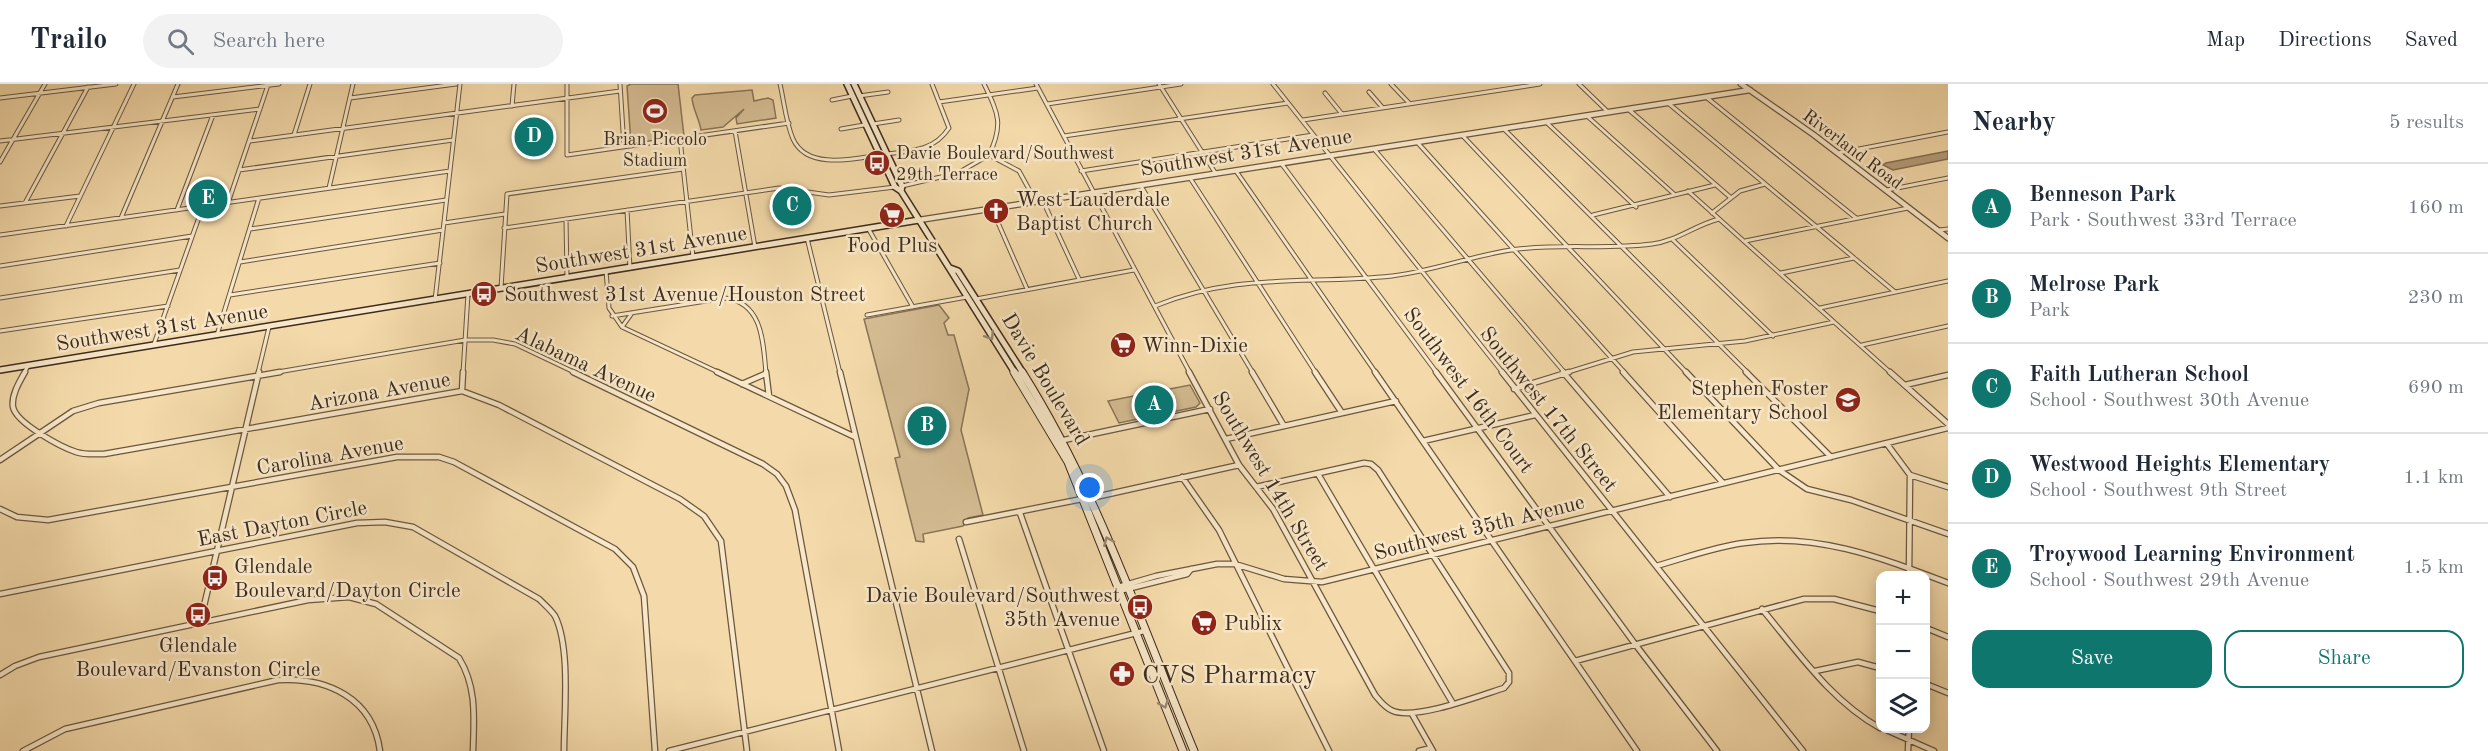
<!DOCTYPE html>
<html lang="en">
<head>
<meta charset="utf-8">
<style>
	body { margin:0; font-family:"Old Standard TT",serif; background:#f2f2f3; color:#1f2937 }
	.controls { position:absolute; right:18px; bottom:18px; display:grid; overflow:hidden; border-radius:12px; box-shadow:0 3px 15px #0003 }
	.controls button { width:54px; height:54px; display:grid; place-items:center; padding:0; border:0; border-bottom:2px solid #e0e1e3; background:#fff; color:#1f2937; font:30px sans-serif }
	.you { position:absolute; left:1090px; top:404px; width:21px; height:21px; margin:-15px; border:4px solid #fff; border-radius:50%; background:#1a73e8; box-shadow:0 0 0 9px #1a73e833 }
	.badge { display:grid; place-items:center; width:39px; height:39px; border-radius:50%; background:#0f766e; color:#fff; font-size:20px; font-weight:700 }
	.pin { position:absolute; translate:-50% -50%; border:3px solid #fff; box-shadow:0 2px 6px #0006 }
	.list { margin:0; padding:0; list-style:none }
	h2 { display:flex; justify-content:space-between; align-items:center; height:78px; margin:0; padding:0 24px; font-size:26px }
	h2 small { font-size:20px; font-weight:400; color:#747a83 }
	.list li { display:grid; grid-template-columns:39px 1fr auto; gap:18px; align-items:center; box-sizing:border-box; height:90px; padding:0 24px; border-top:2px solid #e0e1e3 }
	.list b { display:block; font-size:22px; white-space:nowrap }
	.list p { margin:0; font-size:20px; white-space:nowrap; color:#747a83 }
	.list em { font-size:20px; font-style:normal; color:#747a83 }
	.actions { display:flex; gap:12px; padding:18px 24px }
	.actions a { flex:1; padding:14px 0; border:2px solid #0f766e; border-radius:18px; text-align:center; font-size:21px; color:#0f766e }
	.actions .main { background:#0f766e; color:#fff }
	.icon { flex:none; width:33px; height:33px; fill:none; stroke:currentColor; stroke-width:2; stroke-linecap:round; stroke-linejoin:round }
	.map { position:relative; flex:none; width:1948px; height:667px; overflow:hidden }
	header { display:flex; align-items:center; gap:36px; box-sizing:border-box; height:84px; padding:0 30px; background:#fff; border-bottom:2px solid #e0e1e3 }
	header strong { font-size:28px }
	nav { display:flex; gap:33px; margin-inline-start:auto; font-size:21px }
	.search { width:420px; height:54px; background:#f2f2f3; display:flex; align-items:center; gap:15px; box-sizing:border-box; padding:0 21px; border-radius:33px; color:#747a83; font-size:22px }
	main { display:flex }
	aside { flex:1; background:#fff }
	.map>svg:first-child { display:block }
	.green { fill:#d5bc92; stroke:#887458; stroke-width:1.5 }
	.water { fill:#b59e7a; stroke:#857055; stroke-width:1.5 }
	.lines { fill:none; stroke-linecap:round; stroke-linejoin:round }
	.minor-far1-casing { stroke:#6a5740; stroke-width:5 }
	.minor-casing { stroke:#6a5740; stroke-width:7 }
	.tertiary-casing { stroke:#6a5740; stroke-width:7 }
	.secondary-far1-casing { stroke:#3c2b1d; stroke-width:8 }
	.secondary-casing { stroke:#3c2b1d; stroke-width:9 }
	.minor-far1 { stroke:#f8e7c8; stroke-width:3 }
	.minor { stroke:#f8e7c8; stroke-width:4.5 }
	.tertiary { stroke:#f8e7c8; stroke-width:4.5 }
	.secondary-far1 { stroke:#f8e7c8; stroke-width:5 }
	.secondary { stroke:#f8e7c8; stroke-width:7 }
	.oneway { stroke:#9a8972 }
	.labels { text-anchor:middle; stroke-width:5; stroke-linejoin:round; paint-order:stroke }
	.far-poi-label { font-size:18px; fill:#3c2b1d; stroke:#f8e7c8 }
	.far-street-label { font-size:18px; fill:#3c2b1d; stroke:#f8e7c8 }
	.street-label { font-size:21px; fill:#3c2b1d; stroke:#f8e7c8 }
	.poi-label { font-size:21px; fill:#3c2b1d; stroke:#f8e7c8; text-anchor:start }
	.near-poi-label { font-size:26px; fill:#3c2b1d; stroke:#f8e7c8; text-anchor:start }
</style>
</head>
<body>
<header>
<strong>Trailo</strong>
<div class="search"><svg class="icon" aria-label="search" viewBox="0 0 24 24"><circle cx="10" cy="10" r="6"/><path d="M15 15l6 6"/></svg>Search here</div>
<nav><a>Map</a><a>Directions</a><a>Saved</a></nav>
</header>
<main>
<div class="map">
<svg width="1948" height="667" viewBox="0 0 1948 667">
	<rect width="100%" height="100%" fill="#f4daaa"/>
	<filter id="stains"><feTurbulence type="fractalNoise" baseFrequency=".00333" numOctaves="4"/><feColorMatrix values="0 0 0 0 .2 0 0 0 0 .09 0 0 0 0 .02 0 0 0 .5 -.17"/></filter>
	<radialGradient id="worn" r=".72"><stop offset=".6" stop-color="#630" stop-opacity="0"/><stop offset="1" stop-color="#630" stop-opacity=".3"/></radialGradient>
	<path class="green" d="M631 0H678L684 52 631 60 627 2Z
		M752 6 754 17 768 14 773 16 776 34 737 40 736 34 744 25 723 43 701 46C699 34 693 26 692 14L695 11Z
		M939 221 949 234 944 239 948 251H954L969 305 961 346 983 431 968 434 963 442 923 450 924 458 916 457 895 374 900 373 864 235Z
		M1190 301 1200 319 1196 323 1119 339 1108 317Z"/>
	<path class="water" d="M1948 67V75L1893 86 1883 81 1886 79Z"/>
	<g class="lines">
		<g class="minor-far1-casing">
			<path id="minor-far1" d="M567 0V71L789 39
				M620 0 624 63
				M780 0C784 17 786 39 793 55 807 86 853 75 879 71
				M984 0C998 29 1004 40 989 71L1019 87 1036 118
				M1036 0 1190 289
				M1159 0 1216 90
				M1273 0 1503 289
				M1391 0 1409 19
				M1579 0 1608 28
				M1369 8 1382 23
				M1325 9 1342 30
				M859 12 888 8
				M173 13 279 0
				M1706 13 1856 134
				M0 14 116 0
				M350 14 456 0
				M832 16 852 12
				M939 18 1038 4
				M1668 19 1895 208
				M1047 20 1181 0
				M512 22 514 0
				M1628 25 1730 113
				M1587 32 1674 110
				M1303 36 1540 0
				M1546 38 1636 123
				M873 40 899 36
				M841 45 864 41
				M1504 45 1748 289
				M735 47 755 163
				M294 51 310 0
				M1462 51 1687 289
				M1064 52 1288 19
				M680 55 693 173
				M0 57 260 25
				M250 57 620 7
				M1417 58 1625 289
				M1374 65 1565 289
				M1838 69 1948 48
				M886 70C911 67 934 67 949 44L932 0
				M0 78 45 0
				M1281 79 1437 289
				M239 86 453 56
				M1081 87 1313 51
				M1236 87 1376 289
				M1190 94 1316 289
				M902 102 958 89 989 71
				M1141 102 1253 289
				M329 104 353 0
				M1887 106 1948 94
				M1688 107 1891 289
				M1043 117 1079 195
				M25 119 88 3
				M228 119 268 1
				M0 122 80 112
				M992 125 1027 205
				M177 126 213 31
				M627 126 630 184
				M1712 129 1740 107 1765 100
				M1593 131 1715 101
				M121 134 178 0
				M566 135 567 194
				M444 139 505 130
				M66 142 134 0
				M504 144 779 104 829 111 895 103
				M868 144 913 223
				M250 145 446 116
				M1939 146 1948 145
				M0 151 450 87
				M807 154 840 289
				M1673 156 1773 252
				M1745 157 1908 124
				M240 178 443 146
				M0 182 192 152
				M606 187 609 224 622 243 720 289
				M1781 189 1854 174
				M501 204 507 110 683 85
				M230 211 440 179
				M0 214 180 186
				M976 215 1134 186
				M435 216 460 0
				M1155 222C1239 188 1306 201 1392 192 1433 187 1471 172 1511 166 1558 159 1605 166 1652 160 1677 157 1695 141 1719 135
				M1820 224 1948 197
				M867 231 967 213
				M612 232 725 214C763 219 763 258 766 289
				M622 243 632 229
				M0 247 168 222
				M217 251 259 114
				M154 260 203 122
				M1862 261 1948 242
				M24 289 28 282
				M258 289 269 243
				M272 289 465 256H493L515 260 576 289
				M463 289 468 210
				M1565 289 1633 268 1745 257 1834 238"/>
		</g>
		<g class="minor-casing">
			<path id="minor" d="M25 288C20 297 11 311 13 323 16 339 61 363 76 368 85 371 95 370 104 370L462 307 499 321 680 415 704 432 721 457 747 667
				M573 288 763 380 777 390 786 402 795 426 839 667
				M717 288 855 353
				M766 288 769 312
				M840 288 932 667
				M1189 288 1239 381 1273 425 1375 611C1380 617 1385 624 1393 627 1416 636 1479 612 1504 604L1509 598V589L1378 386 1371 380 1364 379 1256 403
				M1252 288 1284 342
				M1315 288 1342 329
				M1375 288 1637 667
				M1436 288 1635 560 1717 667
				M1502 288 1803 667
				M1563 288 1670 413
				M1623 288 1723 399
				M1686 288 1779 386 1807 405 1851 416 1948 450
				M1746 288 1831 373
				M1890 288 1948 340
				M742 300 765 290
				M1905 301 1948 291
				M1514 305 1569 288
				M462 307 463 288
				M1226 355 1396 317
				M1064 356 1210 325
				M1423 357 1535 331
				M1887 360 1910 391 1909 492
				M0 376 73 327 99 319 280 288
				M1318 390 1452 618
				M1910 391 1948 403
				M1182 393 1219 446 1329 667
				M1091 414 1239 381
				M0 425 17 433 48 436 397 373H439L454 378 615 465 633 483 644 512 655 667
				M1020 429 1104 667
				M966 438 1082 415
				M959 455 1024 667
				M1656 482C1685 474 1714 463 1744 459 1816 448 1882 474 1948 499
				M1118 503 1156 492 1217 480H1235L1284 495 1322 498 1948 344
				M1119 507 1187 490 1191 485
				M0 510 357 439 385 438 413 443 539 515C544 520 551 526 555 532 571 564 564 631 564 667
				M1762 525C1798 568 1830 616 1880 644
				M200 539 259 288
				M1926 544 1948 553
				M1575 577 1804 515H1834L1880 527
				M1815 587 1858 578 1880 584
				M0 591 15 582 39 573 308 516 349 513 376 520 459 574C477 603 474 634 473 667
				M1926 600 1948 609
				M1412 630 1433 667
				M1882 644 1934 667
				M23 667 65 645 278 596C327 593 373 614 380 667
				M669 667 1144 547
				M1419 667 1431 664
				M1908 667 1909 644"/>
		</g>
		<g class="tertiary-casing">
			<path id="tertiary" d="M1741 0 1814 51 1948 154
				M919 136 1750 6"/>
		</g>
		<g class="secondary-far1-casing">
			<path id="secondary-far1" d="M847 0 895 103 901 107 1015 289
				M854 0 902 102 901 107
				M950 184 958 187 1023 289
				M0 286 919 136"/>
		</g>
		<g class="secondary-casing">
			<path id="secondary" d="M1014 288 1068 378 1183 667
				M1022 288C1096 405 1141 539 1194 667"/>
		</g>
		<use href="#minor-far1" class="minor-far1"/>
		<use href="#minor" class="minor"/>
		<use href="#tertiary" class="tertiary"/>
		<use href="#secondary-far1" class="secondary-far1"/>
		<use href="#secondary" class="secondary"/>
	</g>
	<defs><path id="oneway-chevron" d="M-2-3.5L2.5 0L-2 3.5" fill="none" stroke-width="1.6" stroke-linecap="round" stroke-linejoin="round" transform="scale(1.5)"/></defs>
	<g class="oneway">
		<use href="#oneway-chevron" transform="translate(990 252) rotate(58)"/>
		<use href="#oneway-chevron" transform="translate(1108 457) rotate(-112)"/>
		<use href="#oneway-chevron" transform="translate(1164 620) rotate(68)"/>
	</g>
	<defs>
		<g id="stadium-disc" transform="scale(1.35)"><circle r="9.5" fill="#8f2418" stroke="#f8e7c8"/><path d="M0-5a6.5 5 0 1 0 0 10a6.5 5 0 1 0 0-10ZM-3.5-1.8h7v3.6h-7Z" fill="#fff"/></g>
		<g id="bus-disc" transform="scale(1.35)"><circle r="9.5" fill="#8f2418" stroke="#f8e7c8"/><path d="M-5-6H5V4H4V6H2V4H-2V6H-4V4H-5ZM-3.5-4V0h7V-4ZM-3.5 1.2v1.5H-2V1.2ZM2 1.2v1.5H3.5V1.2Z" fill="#fff"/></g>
		<g id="church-disc" transform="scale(1.35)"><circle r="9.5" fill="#8f2418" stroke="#f8e7c8"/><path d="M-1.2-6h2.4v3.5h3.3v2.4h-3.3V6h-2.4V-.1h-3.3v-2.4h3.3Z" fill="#fff"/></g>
		<g id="supermarket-disc" transform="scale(1.35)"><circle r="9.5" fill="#8f2418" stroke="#f8e7c8"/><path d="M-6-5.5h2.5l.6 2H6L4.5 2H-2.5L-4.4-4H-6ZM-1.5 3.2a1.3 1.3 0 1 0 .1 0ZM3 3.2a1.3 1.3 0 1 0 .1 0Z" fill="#fff"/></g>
		<g id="school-disc" transform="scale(1.35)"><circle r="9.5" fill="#8f2418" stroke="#f8e7c8"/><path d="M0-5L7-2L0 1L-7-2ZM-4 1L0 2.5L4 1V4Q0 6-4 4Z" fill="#fff"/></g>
		<g id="pharmacy-disc" transform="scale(1.35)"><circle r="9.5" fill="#8f2418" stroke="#f8e7c8"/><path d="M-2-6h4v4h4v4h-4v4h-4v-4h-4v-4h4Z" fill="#fff"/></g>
	</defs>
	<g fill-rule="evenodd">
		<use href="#stadium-disc" x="655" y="27"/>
		<use href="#bus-disc" x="877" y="79"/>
		<use href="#church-disc" x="996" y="127"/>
		<use href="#supermarket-disc" x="892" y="131"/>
		<use href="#bus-disc" x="484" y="210"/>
		<use href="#supermarket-disc" x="1123" y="261"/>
		<use href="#school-disc" x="1848" y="316"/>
		<use href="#bus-disc" x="215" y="494"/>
		<use href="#bus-disc" x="1140" y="523"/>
		<use href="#bus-disc" x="198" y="531"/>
		<use href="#supermarket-disc" x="1204" y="539"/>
		<use href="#pharmacy-disc" x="1122" y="590"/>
	</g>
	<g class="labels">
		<g class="far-poi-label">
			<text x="655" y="61">Brian Piccolo<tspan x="655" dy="21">Stadium</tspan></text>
			<text x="896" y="75" text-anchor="start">Davie Boulevard/Southwest<tspan x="896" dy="21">29th Terrace</tspan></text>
		</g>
		<g class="far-street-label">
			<text transform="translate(1853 65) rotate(37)" y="6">Riverland Road</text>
		</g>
		<g class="street-label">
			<text transform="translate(1246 68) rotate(-9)" y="7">Southwest 31st Avenue</text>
			<text transform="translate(641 165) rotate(-9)" y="7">Southwest 31st Avenue</text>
			<text transform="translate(162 243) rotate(-9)" y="7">Southwest 31st Avenue</text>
			<text transform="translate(586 280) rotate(25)" y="7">Alabama Avenue</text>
			<text transform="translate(1046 295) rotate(59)" y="7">Davie Boulevard</text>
			<text transform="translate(1469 306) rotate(53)" y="7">Southwest 16th Court</text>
			<text transform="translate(379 307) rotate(-10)" y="7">Arizona Avenue</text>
			<text transform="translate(1549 325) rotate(51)" y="7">Southwest 17th Street</text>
			<text transform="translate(330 371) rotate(-10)" y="7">Carolina Avenue</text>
			<text transform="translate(1271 397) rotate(59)" y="7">Southwest 14th Street</text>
			<text transform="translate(282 439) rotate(-11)" y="7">East Dayton Circle</text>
			<text transform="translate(1479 443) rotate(-14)" y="7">Southwest 35th Avenue</text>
		</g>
		<g class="poi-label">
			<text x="1016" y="122">West Lauderdale<tspan x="1016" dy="24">Baptist Church</tspan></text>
			<text x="892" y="168" text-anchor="middle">Food Plus</text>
			<text x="504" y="217">Southwest 31st Avenue/Houston Street</text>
			<text x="1142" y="268">Winn-Dixie</text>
			<text x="1828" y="311" text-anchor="end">Stephen Foster<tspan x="1828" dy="24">Elementary School</tspan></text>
			<text x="234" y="489">Glendale<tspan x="234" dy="24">Boulevard/Dayton Circle</tspan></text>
			<text x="1120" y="518" text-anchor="end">Davie Boulevard/Southwest<tspan x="1120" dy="24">35th Avenue</tspan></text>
			<text x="1224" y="546">Publix</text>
			<text x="198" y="568" text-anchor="middle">Glendale<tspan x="198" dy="24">Boulevard/Evanston Circle</tspan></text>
		</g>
		<g class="near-poi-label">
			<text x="1142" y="599">CVS Pharmacy</text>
		</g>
	</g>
	<rect width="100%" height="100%" filter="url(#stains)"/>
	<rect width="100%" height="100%" fill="url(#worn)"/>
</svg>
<div class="controls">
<button>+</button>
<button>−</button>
<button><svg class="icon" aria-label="layers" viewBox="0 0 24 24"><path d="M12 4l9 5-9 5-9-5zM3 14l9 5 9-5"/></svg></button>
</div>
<div class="you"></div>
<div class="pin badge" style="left:1154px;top:321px">A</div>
<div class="pin badge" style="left:927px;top:342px">B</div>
<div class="pin badge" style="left:792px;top:122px">C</div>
<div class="pin badge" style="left:534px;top:53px">D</div>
<div class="pin badge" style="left:208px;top:115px">E</div>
</div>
<aside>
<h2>Nearby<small>5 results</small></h2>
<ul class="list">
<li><span class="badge">A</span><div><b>Benneson Park</b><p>Park · Southwest 33rd Terrace</p></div><em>160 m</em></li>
<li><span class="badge">B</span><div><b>Melrose Park</b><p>Park</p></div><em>230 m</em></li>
<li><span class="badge">C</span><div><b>Faith Lutheran School</b><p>School · Southwest 30th Avenue</p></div><em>690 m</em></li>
<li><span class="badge">D</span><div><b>Westwood Heights Elementary</b><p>School · Southwest 9th Street</p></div><em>1.1 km</em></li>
<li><span class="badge">E</span><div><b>Troywood Learning Environment</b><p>School · Southwest 29th Avenue</p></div><em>1.5 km</em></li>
</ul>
<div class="actions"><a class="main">Save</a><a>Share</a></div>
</aside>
</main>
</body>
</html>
